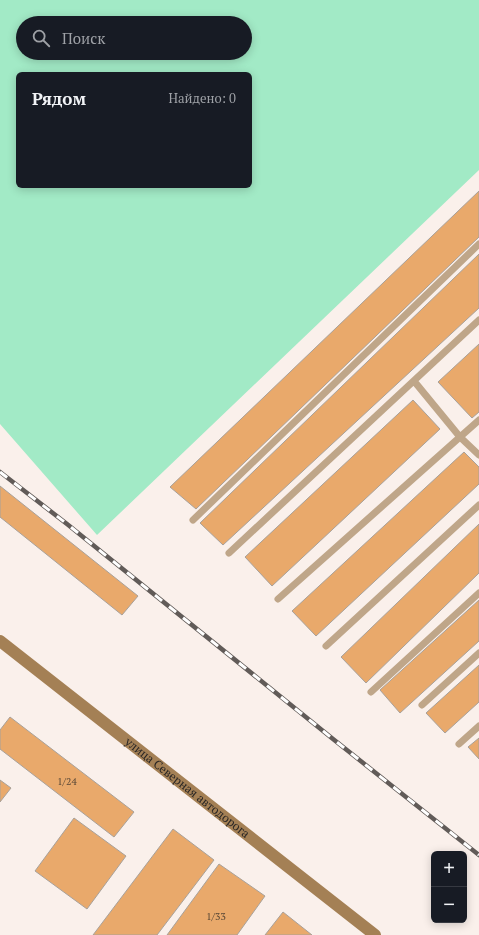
<!DOCTYPE html>
<html lang="ru">
<head>
<meta charset="utf-8">
<style>
	body { margin:0; font-family:"PT Serif",serif; background:#242831; color:#f1f3f6 }
	.controls { position:absolute; right:12px; bottom:12px; display:grid; overflow:hidden; border-radius:6px; box-shadow:0 2px 10px #0003 }
	.controls button { width:36px; height:36px; display:grid; place-items:center; padding:0; border:0; border-bottom:1px solid #363941; background:#171b24; color:#f1f3f6; font:20px sans-serif }
	.list { margin:0; padding:0; list-style:none }
	h2 { display:flex; justify-content:space-between; align-items:center; height:52px; margin:0; padding:0 16px; font-size:17px }
	h2 small { font-size:13px; font-weight:400; color:#9ea1a6 }
	.icon { flex:none; width:22px; height:22px; fill:none; stroke:currentColor; stroke-width:2; stroke-linecap:round; stroke-linejoin:round }
	.map { position:relative; flex:none; width:479px; height:935px; overflow:hidden }
	.search { position:absolute; background:#171b24; box-shadow:0 2px 10px #0003; left:16px; top:16px; width:236px; height:44px; display:flex; align-items:center; gap:10px; box-sizing:border-box; padding:0 14px; border-radius:22px; color:#9ea1a6; font-size:15px }
	.panel { position:absolute; background:#171b24; box-shadow:0 2px 10px #0003; left:16px; top:72px; width:236px; height:116px; border-radius:6px }
	.map>svg:first-child { display:block }
	.green { fill:#a2eac6; fill-rule:evenodd }
	.building { fill:#e9a96b; stroke:#a8a19a }
	.lines { fill:none; stroke-linecap:round; stroke-linejoin:round }
	.lane { stroke:#bfa689; stroke-width:7 }
	.secondary { stroke:#a48055; stroke-width:12 }
	.rail-casing { stroke:#615b58; stroke-width:4.5 }
	.rail { stroke:#fff; stroke-width:3; stroke-dasharray:9; stroke-linecap:butt }
	.labels { text-anchor:middle; stroke-width:3; stroke-linejoin:round; paint-order:stroke }
	.number-label { font-size:10px; fill:#5a4836 }
	.street-label { font-size:12px; fill:#2b2725; stroke:#fff }
</style>
</head>
<body>
<div class="map">
<svg width="479" height="935" viewBox="0 0 479 935">
	<rect width="100%" height="100%" fill="#faf0eb"/>
	<path class="green" d="M0 0H479V170L97 535 0 424ZM23 23H245V53H23ZM18 74H250V186H18Z"/>
	<path class="building" d="M479 191V237L196 509 170 487Z
		M479 254V308L223 545 200 523Z
		M479 344V412L472 418 438 382Z
		M413 400 440 429 272 586 245 557Z
		M464 452 479 467V484L316 636 292 611Z
		M0 486 138 596 122 615 0 517Z
		M479 524V573L366 683 341 657Z
		M479 600V641L400 713 380 690Z
		M479 665V702L445 733 426 713Z
		M10 717 134 812 114 837 0 749V730Z
		M479 738V759L468 747Z
		M0 780 11 788 0 802Z
		M74 818 126 856 87 909 35 871Z
		M173 829 214 860 157 935H93Z
		M219 864 265 896 237 935H167Z
		M283 912 312 935H265Z"/>
	<g class="lines">
		<path class="lane" d="M414 381 460 437 479 455
			M193 520 479 244
			M229 553 479 320
			M278 599 479 420
			M326 646 479 505
			M371 692 479 593
			M422 705 479 653
			M459 744 479 726"/>
		<path class="secondary" id="s1" d="M0 641 375 935"/>
		<g class="rail-casing">
			<path id="rail" d="M0 472 67 524 333 739 479 855"/>
		</g>
		<use href="#rail" class="rail"/>
	</g>
	<g class="labels">
		<g class="number-label">
			<text x="67" y="785">1/24</text>
			<text x="216" y="920">1/33</text>
		</g>
		<g class="street-label">
			<text dy="4" stroke="none"><textPath href="#s1" startOffset="238">улица Северная автодорога</textPath></text>
		</g>
	</g>
</svg>
<div class="controls">
<button>+</button>
<button>−</button>
</div>
<div class="search"><svg class="icon" aria-label="search" viewBox="0 0 24 24"><circle cx="10" cy="10" r="6"/><path d="M15 15l6 6"/></svg>Поиск</div>
<section class="panel">
<h2>Рядом<small>Найдено: 0</small></h2>
<ul class="list">
</ul>
</section>
</div>
</body>
</html>
